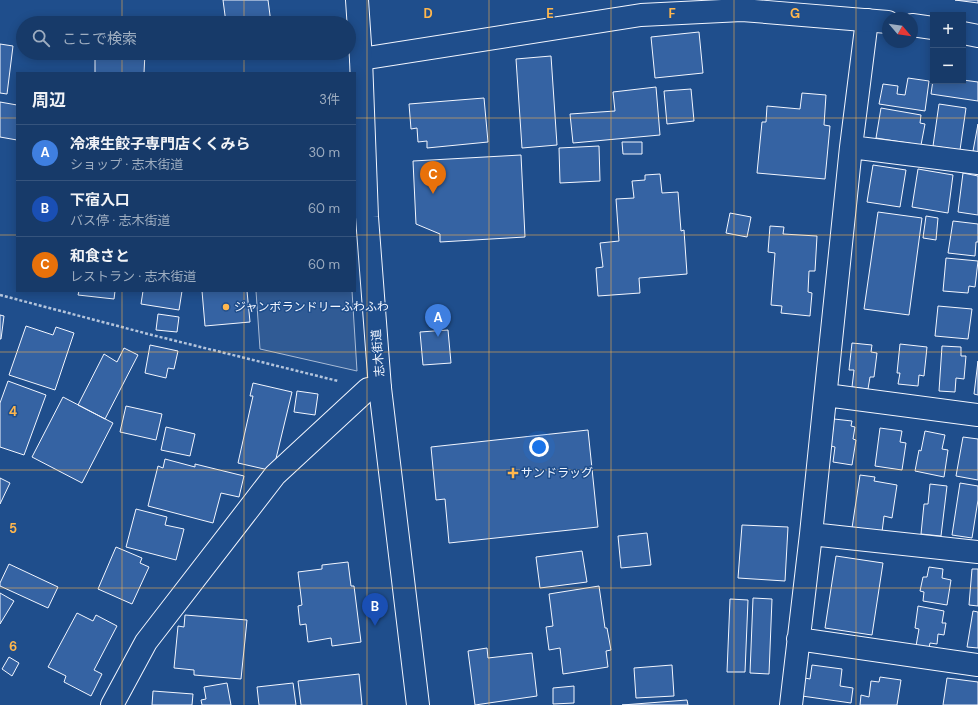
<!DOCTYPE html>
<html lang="ja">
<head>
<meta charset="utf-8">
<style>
	body { margin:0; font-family:"DM Sans","Noto Sans JP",sans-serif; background:#20416f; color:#f1f3f6 }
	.controls { position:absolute; right:12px; top:12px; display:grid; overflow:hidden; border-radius:0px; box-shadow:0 2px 10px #0003 }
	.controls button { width:36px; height:36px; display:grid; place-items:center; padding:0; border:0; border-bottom:1px solid #36547d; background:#173a69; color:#f1f3f6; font:20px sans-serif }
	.compass { position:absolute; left:882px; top:12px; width:36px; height:36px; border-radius:50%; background:#173a69; box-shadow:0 2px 10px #0003; rotate:119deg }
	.you { position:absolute; left:539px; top:447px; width:14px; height:14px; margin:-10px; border:3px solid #fff; border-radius:50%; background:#1a73e8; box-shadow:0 0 0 6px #1a73e833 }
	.badge { display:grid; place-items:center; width:26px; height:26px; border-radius:50%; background:#d6ab8b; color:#fff; font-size:13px; font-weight:700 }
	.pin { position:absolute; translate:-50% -33px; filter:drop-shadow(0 1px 2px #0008) }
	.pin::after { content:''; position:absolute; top:21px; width:14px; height:12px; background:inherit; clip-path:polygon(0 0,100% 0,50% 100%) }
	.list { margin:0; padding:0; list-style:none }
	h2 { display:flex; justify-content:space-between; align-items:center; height:52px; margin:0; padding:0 16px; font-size:17px }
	h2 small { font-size:13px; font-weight:400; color:#9eadc0 }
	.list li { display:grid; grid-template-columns:26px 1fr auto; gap:12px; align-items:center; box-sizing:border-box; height:56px; padding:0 16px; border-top:1px solid #36547d }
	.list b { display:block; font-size:15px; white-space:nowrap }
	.list p { margin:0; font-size:13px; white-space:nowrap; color:#9eadc0 }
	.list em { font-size:13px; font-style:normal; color:#9eadc0 }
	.icon { flex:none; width:22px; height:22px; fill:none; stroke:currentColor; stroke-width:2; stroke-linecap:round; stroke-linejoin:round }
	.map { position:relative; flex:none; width:978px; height:705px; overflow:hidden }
	.search { position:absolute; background:#173a69; box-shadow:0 2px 10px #0003; left:16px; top:16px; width:340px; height:44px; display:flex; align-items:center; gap:10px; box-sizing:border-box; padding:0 14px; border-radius:22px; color:#9eadc0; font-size:15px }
	.panel { position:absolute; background:#173a69; box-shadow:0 2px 10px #0003; left:16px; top:72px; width:340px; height:220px; border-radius:0px }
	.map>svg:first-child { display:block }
	.built { fill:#305b95; stroke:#a8bbd7 }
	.building { fill:#3563a3; stroke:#f2f6ff }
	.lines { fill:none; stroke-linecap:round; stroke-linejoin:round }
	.minor-casing { stroke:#f2f6ff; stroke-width:24 }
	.tertiary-casing { stroke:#f2f6ff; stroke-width:24 }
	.primary-casing { stroke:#f2f6ff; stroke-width:24 }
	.path { stroke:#b3c4dc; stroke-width:2.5; stroke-dasharray:3 2; stroke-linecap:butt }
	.minor { stroke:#1f4e8c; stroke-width:22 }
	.tertiary { stroke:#1f4e8c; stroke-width:22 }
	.primary { stroke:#1f4e8c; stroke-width:22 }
	.grid { fill:none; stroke:#ffb74d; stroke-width:1; stroke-opacity:0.55 }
	.poi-dot { fill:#ffb74d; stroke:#1f4e8c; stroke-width:1.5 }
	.labels { text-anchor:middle; stroke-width:3; stroke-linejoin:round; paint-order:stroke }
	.poi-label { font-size:12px; fill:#f2f6ff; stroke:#1f4e8c; text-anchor:start }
	.street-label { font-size:12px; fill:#f2f6ff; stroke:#1f4e8c }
	.grid-label { font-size:13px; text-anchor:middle; font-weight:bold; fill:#ffb74d; stroke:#1f4e8c; stroke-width:3; stroke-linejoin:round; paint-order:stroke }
</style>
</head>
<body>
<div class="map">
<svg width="978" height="705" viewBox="0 0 978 705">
	<rect width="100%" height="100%" fill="#1f4e8c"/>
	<path class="built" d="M256 291H352L357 371 260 349Z"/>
	<path class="building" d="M223 0H268L271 23H226Z
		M955 0H978V3Z
		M294 18 295 23H280V20Z
		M699 32 703 73 655 78 651 37Z
		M0 44 13 46 7 94 0 93Z
		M95 53H145L144 73H95Z
		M551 56 557 145 522 148 516 59Z
		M908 78 929 81 925 111 879 104 883 84 898 86 897 94 905 95Z
		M933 80V81H963V80L978 82V101L931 94Z
		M656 87 660 135 573 143 570 114 615 111 613 92Z
		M691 89 694 121 667 124 664 91Z
		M802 93 826 95 824 125 830 126 825 179 757 173 762 122H766L767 106 800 109Z
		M484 98 488 142 427 148V141L418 142 417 128 411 129 409 104Z
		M0 102 17 105V140L0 137Z
		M939 104 966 108 960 150 933 146Z
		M881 108 921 115 920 123 925 124 921 145 876 138Z
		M978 124V152L973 151Z
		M622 142H642V154H623Z
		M599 146 600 181 560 183 559 148Z
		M521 155 525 237 440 242V234L416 224 413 161Z
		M873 165 906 170 900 207 867 202Z
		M918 169 953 175 948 213 912 207Z
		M963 173 978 176V215L958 212Z
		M660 174 662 193 678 192 681 231 684 230 687 274 639 278 640 293 598 296 596 268 603 267 600 243 619 241 616 199 634 198 632 181 645 180V175Z
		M878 212 922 218 909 315 864 309Z
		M730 213 751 217 747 237 726 233Z
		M926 216 938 218 936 240 923 238Z
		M953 221 978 224V242H976L975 256 948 253Z
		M770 226 784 227 783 234 817 236 815 271H809L808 292 812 293 810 316 781 313 782 306 771 305 775 253 768 252Z
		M946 258 978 261 975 287 969 286 968 293 943 291Z
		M79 291H115L114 299 78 295Z
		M143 291H182L179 310 141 304Z
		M202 291H247L250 322 205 326Z
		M938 306 972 309 968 339 935 336Z
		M158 314 179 317 177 332 156 330Z
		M0 315 4 316 1 339H0Z
		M26 326 53 335 56 327 74 333 55 390 9 375Z
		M448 330 451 363 423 365 420 332Z
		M852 343 872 345 871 352 877 353 874 377H870L868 389 852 387 854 370H849Z
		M900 344 927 347 924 376 919 375 918 386 898 384 900 373H897Z
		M150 345 178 351 174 369 168 368 166 378 145 373Z
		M942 346 961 347V356H966L964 379 956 378 955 392 939 391Z
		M124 348 138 355 105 419 78 405 104 354 117 362Z
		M978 361V395L974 394Z
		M8 381 46 395 24 455 0 447V403Z
		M253 383 292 392 273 471 238 463 253 396H250Z
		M297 391 318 394 315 415 294 412Z
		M63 397 113 423 82 483 32 457Z
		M126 406 162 414 156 440 120 432Z
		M834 419 852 421 851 426 855 427 853 439 856 440 852 465 833 462 835 447 831 446Z
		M166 427 195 434 190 456 161 450Z
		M880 428 902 431 900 442 906 443 902 470 875 466Z
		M588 430 598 527 449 543 445 499 436 500 431 447Z
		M925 431 945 435 942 449 948 450 944 477 915 471 919 450 921 451Z
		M963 437 978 439V480L956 476Z
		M165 459 195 467V464L244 476 239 497 221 493 213 523 148 506 158 466 163 468Z
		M860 475 875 477 874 481 897 485 892 518 884 516 882 532 852 528Z
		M0 478 10 483 0 504Z
		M960 483 978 486V500L972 538 952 535Z
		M930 484 947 486 941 536 921 534 924 504H928Z
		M136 509 167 517 165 525 184 529 176 560 126 547Z
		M742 525 788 527 785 581 738 578Z
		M647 533 651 565 621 568 618 536Z
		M116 547 142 558 140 563 149 567 132 604 98 589Z
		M582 551 587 582 540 588 536 557Z
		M836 556 883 563 872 635 825 628Z
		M348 562 351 586H354L361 642 332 646 331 638 308 642 306 624 300 625 298 606 302 605 298 572 322 569V565Z
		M9 564 58 587 48 608 0 586V583Z
		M929 567 943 569 942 578 951 580 947 605 923 601 924 592 920 591 923 577H927Z
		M972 569H978V606L969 605Z
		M599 586 605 628H607L611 650 606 651 608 667 563 674 560 648 549 650 546 627 553 626 549 594Z
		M0 593 14 601 0 624Z
		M753 598 772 599 769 674 750 673Z
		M730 599 748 600 745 672H727Z
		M918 606 944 611 942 623H946L944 635 938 634 937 644 930 643 929 648 916 646 919 629 915 628Z
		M973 611 978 612V648L967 647Z
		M77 613 93 621 96 615 117 626 94 670 102 674 91 696 64 682 66 676 48 667Z
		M185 615 247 620 241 679 194 675V670L174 668 178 626 184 627Z
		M487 648 488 658 532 653 537 696 475 705 468 651Z
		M9 657 19 663 12 676 2 669Z
		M672 665 674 696 636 698 634 668Z
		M812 665 842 669 840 686 853 688 851 703 802 696 805 678 810 679Z
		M359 674 362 705H301L298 681Z
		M880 677 901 680 897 705H860L861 695 869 697 871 681 879 682Z
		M947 678 978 682V705H943Z
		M227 683 231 705H202L201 700 206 699 204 687Z
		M293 683 296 705H259L257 687Z
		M574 686V703L553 704V688Z
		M153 691 193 694 192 705H152Z
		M687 700 688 705H622Z"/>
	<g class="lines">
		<g class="minor-casing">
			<path id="minor" d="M851 147 978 163
				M826 395 978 415
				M811 534 978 552
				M798 639 978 665
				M112 705 146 642 275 475 368 389 380 388
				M791 705 811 534 851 147 867 20"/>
		</g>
		<g class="tertiary-casing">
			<path id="tertiary" d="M912 25 933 28
				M963 33 978 36
				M361 59 641 15 742 10 888 22"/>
		</g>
		<g class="primary-casing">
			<path id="primary" d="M357 0 361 59 367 217 380 388 418 705"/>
		</g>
		<path class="path" d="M0 295 152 335 338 381"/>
		<use href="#minor" class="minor"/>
		<use href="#tertiary" class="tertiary"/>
		<use href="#primary" class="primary"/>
	</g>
	<path class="grid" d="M122 0V23M244 0V23M367 0V705M489 0V705M611 0V705M734 0V705M856 0V705M122 53V73M244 53V73M0 118H17M355 118H978M0 235H17M355 235H978M122 291V705M244 291V705M0 352H978M0 470H978M0 588H978"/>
	<g class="poi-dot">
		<circle cx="226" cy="307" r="4"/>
		<path d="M511 467h4v4h4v4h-4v4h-4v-4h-4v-4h4z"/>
	</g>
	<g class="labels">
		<g class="poi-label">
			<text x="234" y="311">ジャンボランドリーふわふわ</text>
			<text x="521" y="477">サンドラッグ</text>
		</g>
		<g class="street-label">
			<text transform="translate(378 353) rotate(-95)" y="4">志木街道</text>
		</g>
	</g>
	<g class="grid-label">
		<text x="428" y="18">D</text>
		<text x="550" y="18">E</text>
		<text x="672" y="18">F</text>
		<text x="795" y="18">G</text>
		<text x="13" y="416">4</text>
		<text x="13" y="533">5</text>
		<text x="13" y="651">6</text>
	</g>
</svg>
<div class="controls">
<button>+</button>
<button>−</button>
</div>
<svg class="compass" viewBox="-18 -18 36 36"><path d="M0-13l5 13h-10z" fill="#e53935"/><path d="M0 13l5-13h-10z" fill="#9eadc0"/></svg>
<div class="you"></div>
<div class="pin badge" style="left:438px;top:337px;background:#3f7fe0">A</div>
<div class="pin badge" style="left:375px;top:626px;background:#1a4fb4">B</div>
<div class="pin badge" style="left:433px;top:194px;background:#e8710a">C</div>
<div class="search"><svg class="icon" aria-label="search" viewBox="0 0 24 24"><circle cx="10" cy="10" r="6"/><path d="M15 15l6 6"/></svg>ここで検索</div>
<section class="panel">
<h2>周辺<small>3件</small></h2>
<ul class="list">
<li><span class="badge" style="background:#3f7fe0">A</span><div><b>冷凍生餃子専門店くくみら</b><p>ショップ · 志木街道</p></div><em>30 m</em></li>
<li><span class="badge" style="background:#1a4fb4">B</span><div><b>下宿入口</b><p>バス停 · 志木街道</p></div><em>60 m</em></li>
<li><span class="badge" style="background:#e8710a">C</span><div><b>和食さと</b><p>レストラン · 志木街道</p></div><em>60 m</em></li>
</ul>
</section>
</div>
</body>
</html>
